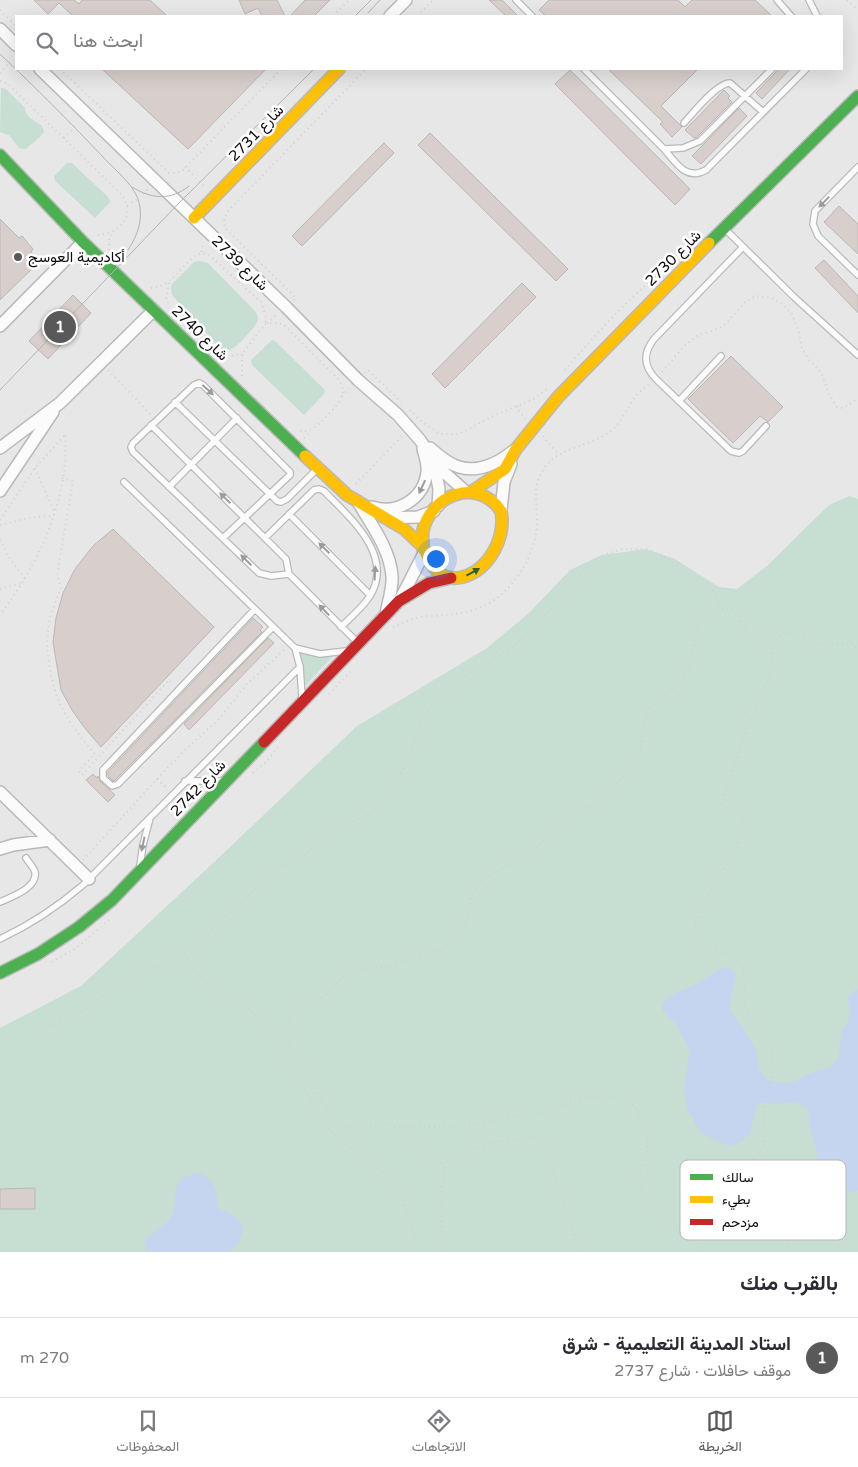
<!DOCTYPE html>
<html lang="ar">
<head>
<meta charset="utf-8">
<style>
	body { margin:0; font-family:"Varela Round",Vazirmatn,sans-serif; background:#f7f7f7; color:#2b2b33; direction:rtl }
	.you { position:absolute; left:435px; top:558px; width:18px; height:18px; margin:-12px; border:4px solid #fff; border-radius:50%; background:#1a73e8; box-shadow:0 0 0 8px #1a73e833 }
	.badge { display:grid; place-items:center; width:32px; height:32px; border-radius:50%; background:#5a595a; color:#fff; font-size:16px; font-weight:700 }
	.pin { position:absolute; translate:-50% -50%; border:2px solid #fff; box-shadow:0 1px 5px #0006 }
	.list { margin:0; padding:0; list-style:none }
	h2 { display:flex; justify-content:space-between; align-items:center; height:65px; margin:0; padding:0 20px; font-size:21px }
	h2 small { font-size:16px; font-weight:400; color:#7c7c81 }
	.list li { display:grid; grid-template-columns:32px 1fr auto; gap:15px; align-items:center; box-sizing:border-box; height:80px; padding:0 20px; border-top:1px solid #e1e1e2 }
	.list b { display:block; font-size:19px; white-space:nowrap }
	.list p { margin:0; font-size:16px; white-space:nowrap; color:#7c7c81 }
	.list em { font-size:16px; font-style:normal; color:#7c7c81 }
	.icon { flex:none; width:28px; height:28px; fill:none; stroke:currentColor; stroke-width:2; stroke-linecap:round; stroke-linejoin:round }
	.map { position:relative; flex:none; width:858px; height:1252px; overflow:hidden; direction:ltr }
	.search { position:absolute; background:#fff; box-shadow:0 5px 20px #0002; left:15px; right:15px; top:15px; height:55px; display:flex; align-items:center; gap:12px; box-sizing:border-box; padding:0 18px; border-radius:0px; color:#7c7c81; font-size:19px }
	.sheet { height:145px; background:#fff }
	nav { display:flex; justify-content:space-around; align-items:center; box-sizing:border-box; height:70px; border-top:1px solid #e1e1e2; background:#fff; font-size:14px; color:#7c7c81 }
	nav a { display:grid; justify-items:center; gap:2px }
	nav .on { color:#5a595a }
	.map>svg:first-child { display:block }
	.green { fill:#c7ded2 }
	.water { fill:#c5d4ef }
	.building { fill:#d8cfcc; stroke:#b8b7b6 }
	.lines { fill:none; stroke-linecap:round; stroke-linejoin:round }
	.lane-casing { stroke:#bab9ba; stroke-width:8 }
	.street-casing { stroke:#bab9ba; stroke-width:14 }
	.fast-casing { stroke:#bab9ba; stroke-width:14 }
	.slow-casing { stroke:#bab9ba; stroke-width:14 }
	.jam-casing { stroke:#bab9ba; stroke-width:14 }
	.path { stroke:#d1d0d1; stroke-width:2; stroke-dasharray:1 4; stroke-linecap:butt }
	.lane { stroke:#fcfbfc; stroke-width:5.5 }
	.street { stroke:#fcfbfc; stroke-width:11 }
	.fast { stroke:#4caf50; stroke-width:11 }
	.slow { stroke:#ffc107; stroke-width:11 }
	.jam { stroke:#c62828; stroke-width:11 }
	.tram { stroke:#b4b3b4; stroke-width:1 }
	.oneway { fill:#9d9b9d }
	.oneway2 { fill:#2d5e2f }
	.poi-dot { fill:#5a595a; stroke:#fff; stroke-width:2 }
	.labels { text-anchor:middle; stroke-width:5; stroke-linejoin:round; paint-order:stroke }
	.street-label { font-size:15px; fill:#0e0c0e; stroke:#fff }
	.poi-label { font-size:15px; fill:#0e0c0e; stroke:#fff; text-anchor:start }
	.key { fill:#fff; stroke:#b7b6b7; stroke-width:1 }
	.key-label { font-size:14px; fill:#0e0c0e }
</style>
</head>
<body>
<div class="map">
<svg width="858" height="1252" viewBox="0 0 858 1252">
	<rect width="100%" height="100%" fill="#e8e7e8"/>
	<path class="green" d="M1 88 6 89 25 108 26 113 30 118 42 126 44 132C39 139 32 143 26 149L19 148 9 135 0 132Z
		M67 163H72L108 197 110 202 95 218 55 181 54 176Z
		M198 261 208 263 253 309C256 312 258 315 258 319 258 325 237 347 232 349 227 351 224 350 220 348L172 295 171 288 172 284 194 262Z
		M272 340 275 341 325 390 324 394 304 415 252 365 251 360Z
		M849 496 858 499V1252H0V1028L81 986 227 850 357 726 487 648 530 612 570 570 602 555 646 549 675 559 719 587 737 589 767 566 829 505Z
		M298 652 313 656 332 657 305 686 303 668Z"/>
	<path class="water" d="M724 967 731 969 736 975 730 1001V1010L754 1045 758 1059 759 1069 766 1079 776 1083 793 1082 809 1074 831 1067 839 1057 841 1032 847 1024 850 1015 848 997 855 990 858 989V1190C843 1194 831 1201 816 1203L811 1199 806 1190 817 1158 816 1147 810 1129 808 1109 796 1102 778 1104 761 1103 756 1107 750 1133 742 1141 731 1146 717 1142 701 1132 688 1111 684 1090 690 1049 676 1024 663 1011 662 1005C670 992 687 990 700 982 708 977 715 971 724 967Z
		M199 1172C217 1183 216 1189 218 1208 223 1211 232 1214 237 1218 250 1229 239 1246 228 1252H145L146 1239C152 1233 168 1223 171 1218 178 1208 172 1192 180 1179Z"/>
	<path class="building" d="M34 0H74L79 4 82 0H150L167 16H73L59 3 48 14Z
		M239 0H277L285 16H262L258 8 245 14Z
		M305 0H330L314 16H290Z
		M489 0H502L518 16H506Z
		M549 0H678L685 7 692 0H755L772 16H546L539 10Z
		M102 69H266L188 149Z
		M608 69H698L661 106 682 127 672 137 660 124 663 122Z
		M779 69H790L762 99 756 93Z
		M570 70 690 189 675 205 555 84Z
		M724 90 730 96 728 98 732 102 697 137 694 138 685 130Z
		M739 108 747 116 701 164 692 156Z
		M430 133 568 269 556 281 418 145Z
		M384 143 394 153 302 246 292 236Z
		M839 206 858 224V254L824 222Z
		M0 219 19 238 22 236 33 249 31 252 40 261 0 300Z
		M824 260 858 296V313L815 268Z
		M522 283 536 297 445 388 432 374Z
		M73 295 91 313 48 359 29 341Z
		M731 356 783 407 768 422 760 416 733 443 688 399Z
		M113 529 214 627 101 747 84 727 72 710 61 690 53 642 56 618 63 593 75 569 93 546Z
		M253 618 263 627 260 630 262 632 115 780 113 781 108 776V772Z
		M268 638 274 643 189 730 184 724Z
		M93 774 97 778 98 776 100 781 115 795 108 802 86 780Z
		M35 1188V1209H0V1189Z"/>
	<g class="lines">
		<g class="lane-casing">
			<path id="lane" d="M516 0 532 16
				M777 0 791 16
				M809 0 817 16
				M584 69 664 149 683 148 700 141 772 69
				M684 123C693 113 717 83 730 83L763 112
				M664 149C676 163 686 181 706 170L806 69
				M858 167 815 211 813 224 818 236 858 275
				M724 228 794 297 858 355
				M743 247 654 339C643 353 643 366 656 379L731 451 739 453 743 451 766 426
				M679 401 721 356
				M175 402 277 501 281 502 287 499 318 468
				M151 425 286 559 289 574 358 643
				M124 482 295 648 320 654 346 651
				M169 487 237 418
				M289 514 370 595
				M223 538 290 475V472L203 385 199 383 194 385 133 443 131 447 133 452 259 573 271 576 289 574
				M265 538 314 490 319 489 324 491C349 517 395 555 370 596 363 607 351 617 341 627
				M255 609 103 770V778L112 786 118 784 273 627
				M295 648 300 667 302 697
				M185 781H223
				M140 865 143 845 150 818
				M0 902C11 897 38 888 35 872 34 868 29 863 26 858
				M0 939C32 924 56 908 83 885L300 667"/>
		</g>
		<g class="street-casing">
			<path id="street" d="M390 16 406 0
				M0 29 16 45
				M40 69 286 307 358 380 398 415 420 440 437 466 466 492
				M0 326 83 242
				M0 448 60 403 154 310
				M430 448C438 455 448 464 459 467 478 473 499 463 513 451
				M434 463 439 489 438 506
				M0 491 53 412
				M358 502C371 524 390 549 392 576 393 588 388 602 386 614
				M372 507C397 515 424 499 427 472 428 465 425 456 423 449
				M501 510 504 482 511 464
				M387 518 418 517 434 511
				M401 598 424 553
				M0 792 89 879
				M0 849 13 845 50 840"/>
		</g>
		<g class="fast-casing">
			<path id="fast" d="M0 155 83 242 305 456
				M709 243 858 96
				M0 973 38 954 79 927 112 900 264 742"/>
		</g>
		<g class="slow-casing">
			<path id="slow" d="M194 218 339 69
				M305 456 347 495 404 529 422 546 423 548C428 557 432 568 441 574 448 579 455 579 463 577 490 569 506 537 501 511 478 477 432 494 423 530 422 536 423 543 423 549
				M471 492 505 469 516 449 558 397 709 243"/>
		</g>
		<g class="jam-casing">
			<path id="jam" d="M264 742 399 601 429 583 451 578"/>
		</g>
		<path class="path" d="M847 0 858 10
			M0 10 16 26
			M333 16 349 0
			M417 16 433 0
			M60 69 169 173H177L183 170 281 69
			M0 73 9 63
			M0 81 8 84 122 195C124 198 126 202 127 206 131 225 109 236 94 235
			M64 138 75 127
			M185 167 206 188
			M143 194 149 188
			M127 205 138 199
			M109 250V239L112 233
			M202 252 203 242
			M169 283 166 297 169 305
			M151 288C172 287 180 266 197 255L202 253 209 255 261 302 266 317 265 324
			M294 300 296 298 225 228 224 219 229 210 366 69
			M267 323 277 315
			M222 358 242 354
			M108 370 151 415
			M565 370C595 335 625 302 661 272
			M662 372 684 346 697 336 715 330 726 324 745 302 756 296 772 298 784 305 792 314 799 333 802 349 809 360 822 374 828 392 837 407 843 408 858 399
			M365 373 368 370 401 402
			M242 376V354L265 324 273 323 283 324 339 380C342 385 344 390 342 396 340 404 317 428 309 430 305 432 301 431 297 429
			M342 396 349 388
			M518 406 517 408 525 419
			M410 410 420 420 440 434H459L495 415 534 399 548 388
			M543 436 559 455
			M304 438 308 434 309 430
			M35 468 54 511
			M62 478 73 481 57 576 61 587C57 599 51 612 49 624 47 637 47 649 49 662 54 703 69 724 95 754L79 771 82 775 169 680 173 684
			M356 484 403 435
			M0 520 35 468 66 434C65 445 66 455 65 465 59 520 33 571 0 615
			M0 525 33 517 52 516
			M0 540 8 556 25 579
			M0 589 22 583
			M393 627C402 623 411 619 421 617 446 614 469 616 491 602 518 585 538 550 537 518 537 500 532 488 543 470 558 445 593 448 614 428 622 420 628 407 635 397 639 392 644 388 649 384
			M329 694 353 669
			M253 773 265 763 279 746
			M157 779 168 789
			M83 860 157 779 186 749 219 719 247 684 285 649
			M184 954 192 968 205 981 249 1008 267 1031 281 1054 301 1083 320 1117 331 1132 387 1175 401 1198 410 1219 414 1234 412 1252
			M52 962 76 948 110 919
			M36 1032 65 1021 91 1006 118 983 184 954 240 904 261 882 277 870 299 860 333 830 373 812 393 787 410 757 421 720 435 701 467 674 514 646 569 592 582 571 601 556 622 549H647L667 558 693 576 702 579 711 586 720 608
			M399 1127H458L482 1123 506 1116 539 1114 586 1096 615 1097 628 1101 636 1109 648 1136 647 1151 640 1171V1184L643 1190 667 1215 683 1228 700 1252
			M442 1163 469 1151 494 1142 537 1137 547 1146 557 1186 579 1252
			M443 1252 441 1191 446 1176 442 1163 411 1138 399 1127 386 1124 359 1129 346 1127 334 1120 327 1111 307 1070 296 1059 288 1043V1026L293 1010 312 1003 326 995 344 975 358 969 387 966 417 959 442 949 458 937 468 921 471 897 481 881 495 872 522 859 571 816 606 798 641 751 643 728 648 710 660 698 682 683 689 666 693 645 699 626 708 616 720 609H731L739 616 753 640 766 648 772 649
			M784 1252C804 1213 750 1210 741 1183 736 1164 754 1161 761 1150 768 1141 764 1130 764 1121 763 1100 773 1081 773 1061 772 1039 753 1026 746 1008 740 994 750 977 740 964 728 947 698 956 695 930 693 905 756 837 741 817 737 811 727 810 722 805L723 799 745 734 770 674 772 649 776 640 784 634H796L806 641 822 644 852 643 858 651"/>
		<use href="#lane" class="lane"/>
		<use href="#street" class="street"/>
		<use href="#fast" class="fast"/>
		<use href="#slow" class="slow"/>
		<use href="#jam" class="jam"/>
		<path class="tram" d="M368 13 380 0
			M355 16 371 0
			M0 54C36 88 70 122 104 158 115 170 132 183 138 199 144 218 138 235 128 250
			M132 187C151 199 171 201 189 186
			M0 390 179 203 314 69"/>
	</g>
	<defs><path id="oneway-solid" d="M-6-.8H1V-3.2L6.5 0L1 3.2V.8H-6Z" transform="scale(1.25)"/></defs>
	<g class="oneway">
		<use href="#oneway-solid" transform="translate(824 202) rotate(134)"/>
		<use href="#oneway-solid" transform="translate(208 390) rotate(42)"/>
		<use href="#oneway-solid" transform="translate(422 487) rotate(115)"/>
		<use href="#oneway-solid" transform="translate(225 498) rotate(-136)"/>
		<use href="#oneway-solid" transform="translate(324 548) rotate(-135)"/>
		<use href="#oneway-solid" transform="translate(246 560) rotate(-136)"/>
		<use href="#oneway-solid" transform="translate(375 573) rotate(-87)"/>
		<use href="#oneway-solid" transform="translate(324 610) rotate(-134)"/>
		<use href="#oneway-solid" transform="translate(143 844) rotate(102)"/>
	</g>
	<use class="oneway2" href="#oneway-solid" transform="translate(473 572) rotate(-29)"/>
	<circle class="poi-dot" cx="18" cy="257" r="5"/>
	<g class="labels">
		<g class="street-label">
			<text transform="translate(256 133) rotate(-46)" y="5">شارع 2731</text>
			<text transform="translate(673 258) rotate(-45)" y="5">شارع 2730</text>
			<text transform="translate(240 263) rotate(44)" y="5">شارع 2739</text>
			<text transform="translate(200 333) rotate(44)" y="5">شارع 2740</text>
			<text transform="translate(198 788) rotate(-46)" y="5">شارع 2742</text>
		</g>
		<g class="poi-label">
			<text x="28" y="262">أكاديمية العوسج</text>
		</g>
	</g>
	<rect x="680" y="1160" width="166" height="80" rx="8" class="key"/>
	<rect x="690" y="1174" width="23" height="6" fill="#4caf50"/>
	<rect x="690" y="1196" width="23" height="7" fill="#ffc107"/>
	<rect x="690" y="1219" width="23" height="6" fill="#c62828"/>
	<g class="key-label">
		<text x="722" y="1182">سالك</text>
		<text x="722" y="1204">بطيء</text>
		<text x="722" y="1227">مزدحم</text>
	</g>
</svg>
<div class="you"></div>
<div class="pin badge" style="left:60px;top:327px">1</div>
<div class="search"><svg class="icon" aria-label="search" viewBox="0 0 24 24"><circle cx="10" cy="10" r="6"/><path d="M15 15l6 6"/></svg>ابحث هنا</div>
</div>
<section class="sheet">
<h2>بالقرب منك<small></small></h2>
<ul class="list">
<li><span class="badge">1</span><div><b>استاد المدينة التعليمية - شرق</b><p>موقف حافلات · شارع 2737</p></div><em>270 m</em></li>
</ul>
</section>
<nav>
<a class="on"><svg class="icon" aria-label="map" viewBox="0 0 24 24"><path d="M3 6l6-2 6 2 6-2v14l-6 2-6-2-6 2zM9 4v14M15 6v14"/></svg>الخريطة</a>
<a><svg class="icon" aria-label="directions" viewBox="0 0 24 24"><path d="M12 3l9 9-9 9-9-9zM9 14v-3h6M13 9l2 2-2 2"/></svg>الاتجاهات</a>
<a><svg class="icon" aria-label="saved" viewBox="0 0 24 24"><path d="M7 4h10v16l-5-4-5 4z"/></svg>المحفوظات</a>
</nav>
</body>
</html>
